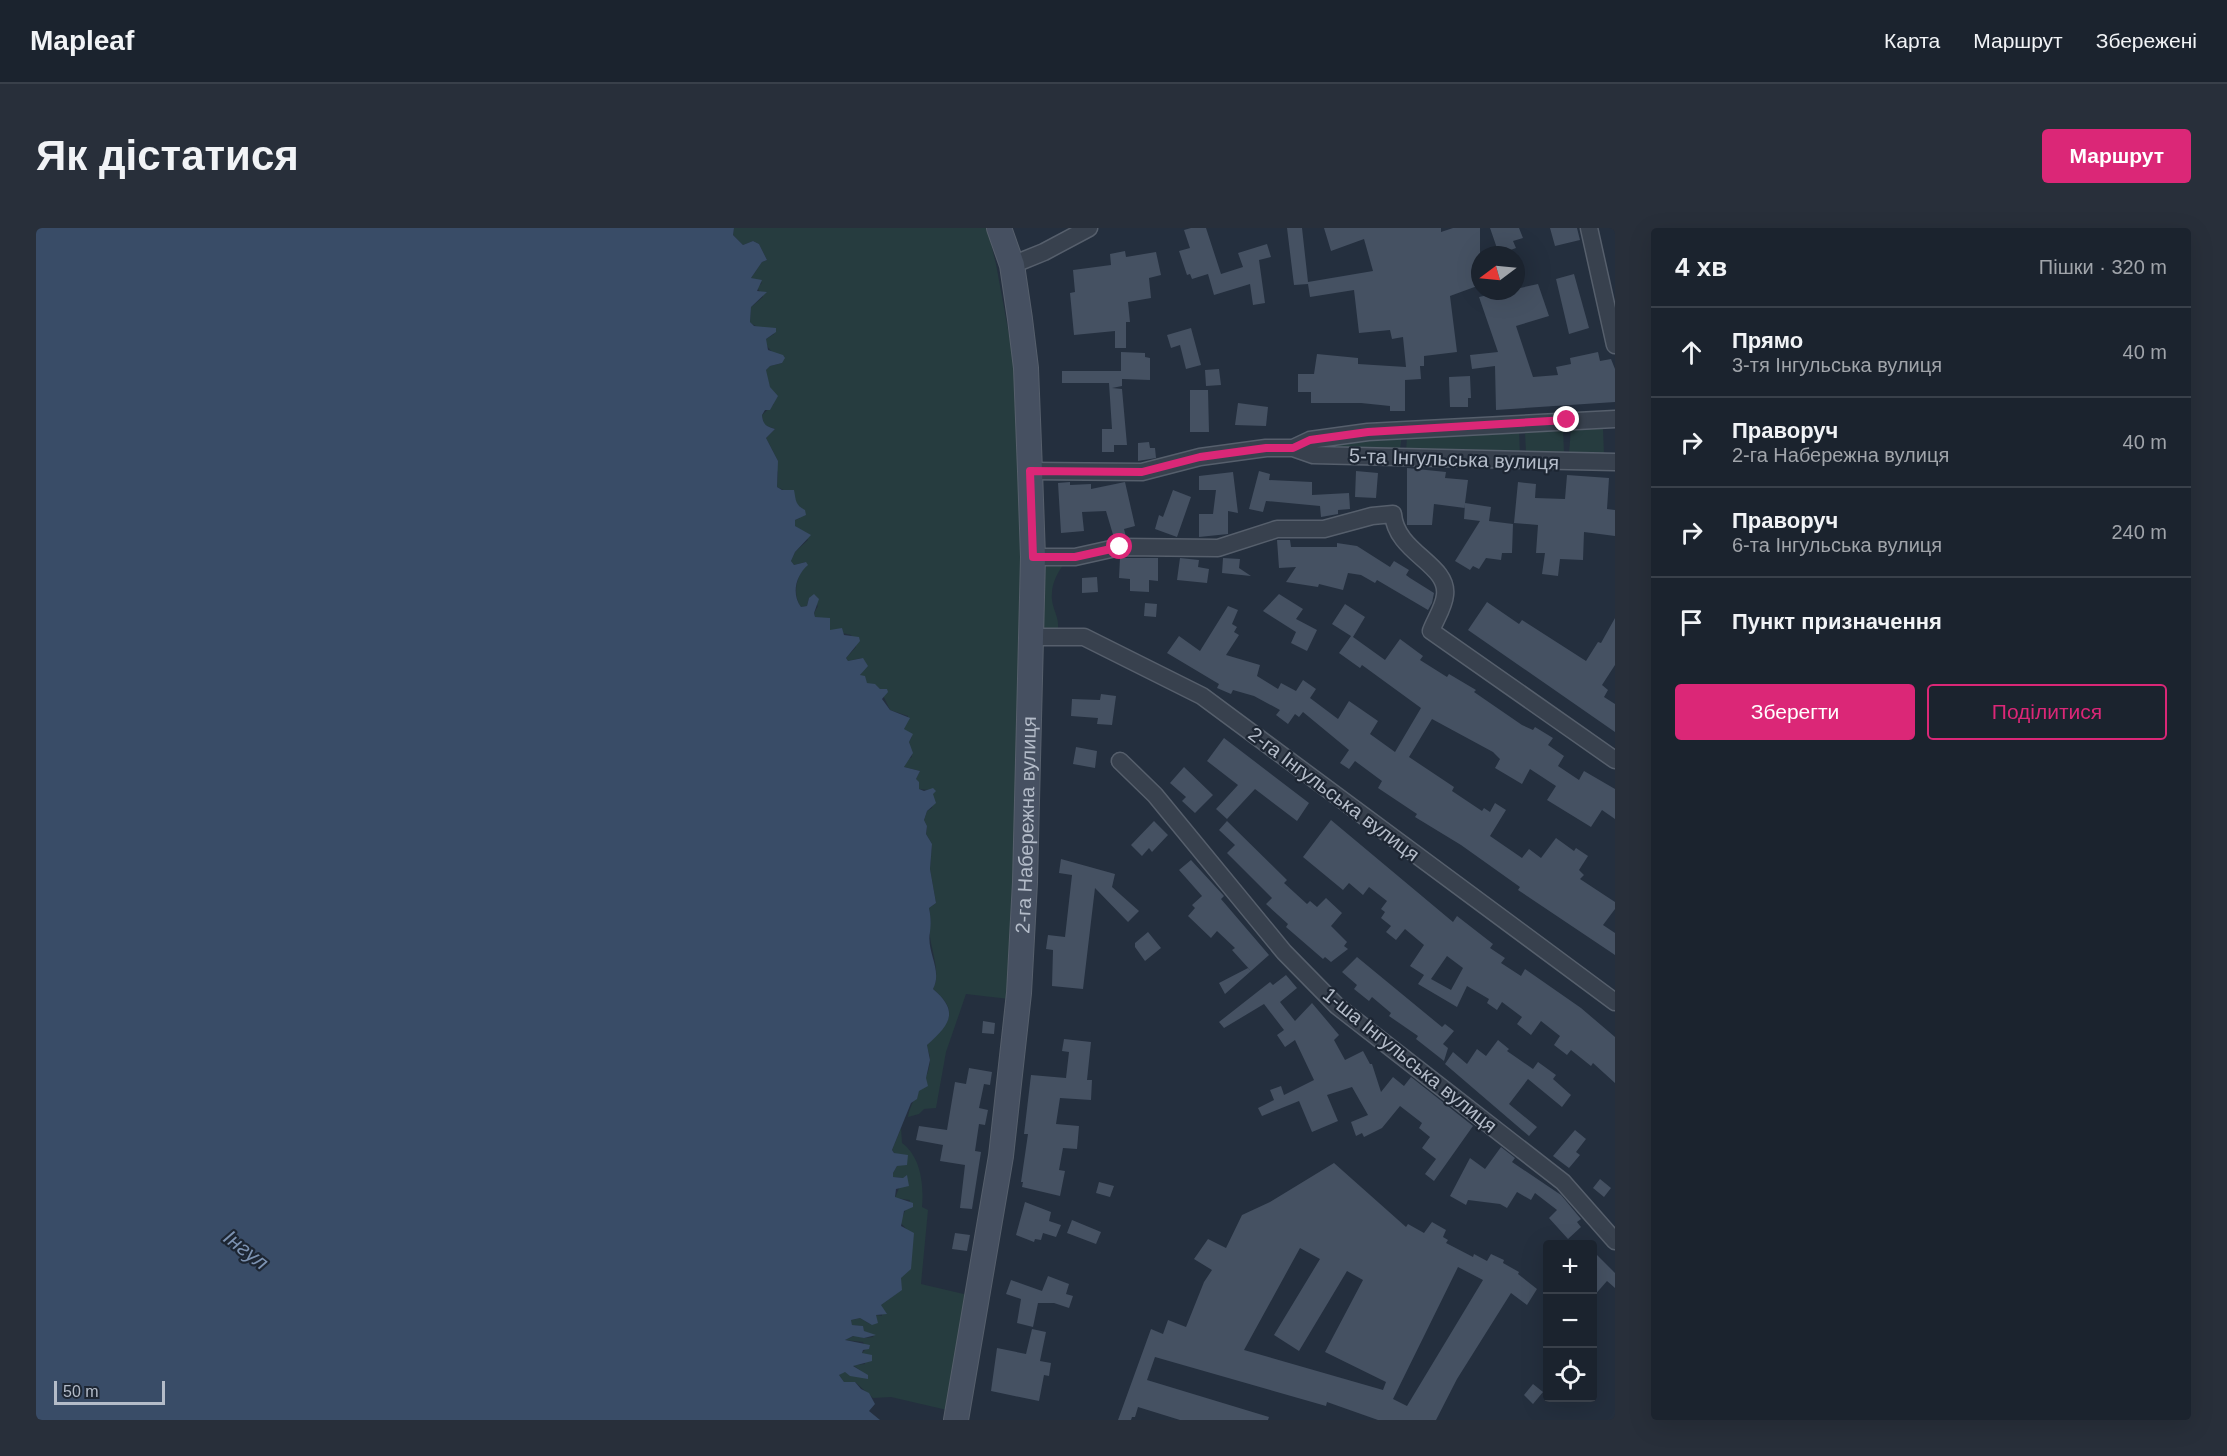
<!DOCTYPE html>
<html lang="uk">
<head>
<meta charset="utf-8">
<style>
	body { margin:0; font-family:Helvetica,sans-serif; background:#282f3a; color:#f1f3f6 }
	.controls { position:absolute; right:18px; bottom:18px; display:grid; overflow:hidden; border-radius:6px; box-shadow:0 6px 24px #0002 }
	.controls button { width:54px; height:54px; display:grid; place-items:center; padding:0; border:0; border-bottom:2px solid #39404a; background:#1b232e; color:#f1f3f6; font:30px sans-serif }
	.compass { position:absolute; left:1435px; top:18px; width:54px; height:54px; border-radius:50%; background:#1b232e; box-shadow:0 6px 24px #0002; rotate:254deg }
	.scale { position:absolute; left:18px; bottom:15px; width:111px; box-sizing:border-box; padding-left:6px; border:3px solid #b4bcc9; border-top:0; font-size:16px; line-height:21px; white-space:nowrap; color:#b4bcc9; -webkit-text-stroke:4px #1d2633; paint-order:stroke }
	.stop { position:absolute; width:18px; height:18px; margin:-14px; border:4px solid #db2777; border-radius:50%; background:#fff }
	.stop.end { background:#db2777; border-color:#fff; box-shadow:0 2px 6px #0008 }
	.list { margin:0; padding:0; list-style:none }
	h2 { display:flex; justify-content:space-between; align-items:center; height:78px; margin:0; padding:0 24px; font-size:26px }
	h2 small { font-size:20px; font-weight:400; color:#a0a4aa }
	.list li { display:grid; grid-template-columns:39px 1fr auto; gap:18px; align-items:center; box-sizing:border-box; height:90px; padding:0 24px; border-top:2px solid #39404a }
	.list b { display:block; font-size:22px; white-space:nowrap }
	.list p { margin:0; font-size:20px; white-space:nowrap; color:#a0a4aa }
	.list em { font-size:20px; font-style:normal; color:#a0a4aa }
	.actions { display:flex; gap:12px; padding:18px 24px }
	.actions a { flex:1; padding:14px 0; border:2px solid #db2777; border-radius:6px; text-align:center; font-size:21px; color:#db2777 }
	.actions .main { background:#db2777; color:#fff }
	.icon { flex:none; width:33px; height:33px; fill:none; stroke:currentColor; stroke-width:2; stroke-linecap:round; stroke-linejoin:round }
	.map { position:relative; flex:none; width:1579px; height:1192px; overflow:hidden; border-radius:6px }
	header { display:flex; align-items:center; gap:36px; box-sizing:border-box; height:84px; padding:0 30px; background:#1b232e; border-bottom:2px solid #39404a }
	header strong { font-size:28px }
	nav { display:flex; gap:33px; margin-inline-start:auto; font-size:21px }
	.intro { display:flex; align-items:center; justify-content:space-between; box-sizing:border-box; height:144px; padding:0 36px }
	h1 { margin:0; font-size:42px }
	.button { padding:15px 27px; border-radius:6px; background:#db2777; color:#fff; font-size:21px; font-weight:700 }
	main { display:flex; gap:36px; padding:0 36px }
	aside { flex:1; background:#1b232e; border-radius:6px; box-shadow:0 6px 24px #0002 }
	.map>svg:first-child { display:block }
	.green { fill:#263c3f }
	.water { fill:#394c67 }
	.building { fill:#455162; fill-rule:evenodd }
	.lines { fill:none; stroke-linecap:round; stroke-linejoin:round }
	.minor-casing { stroke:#565f6c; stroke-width:19 }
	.secondary-casing { stroke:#565f6c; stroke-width:26 }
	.minor { stroke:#38414e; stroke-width:16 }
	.secondary { stroke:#465061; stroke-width:24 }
	.route { stroke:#db2777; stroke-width:8 }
	.labels { text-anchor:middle; stroke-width:4.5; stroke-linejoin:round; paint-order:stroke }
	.street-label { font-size:20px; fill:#b4bcc9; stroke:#1d2633 }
	.water-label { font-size:21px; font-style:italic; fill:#7c92b1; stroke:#1d2633 }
</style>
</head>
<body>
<header>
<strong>Mapleaf</strong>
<nav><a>Карта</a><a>Маршрут</a><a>Збережені</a></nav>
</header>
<div class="intro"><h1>Як дістатися</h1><a class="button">Маршрут</a></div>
<main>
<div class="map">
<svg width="1579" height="1192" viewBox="0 0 1579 1192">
	<rect width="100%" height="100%" fill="#242f3e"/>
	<path class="green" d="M698 0H951L960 36 980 145 987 411 973 771 930 766 910 824 900 880 888 881 883 886 872 889C875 869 894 853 894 831 894 826 891 821 891 817 914 794 924 784 897 761 905 747 896 724 894 709 893 700 896 693 893 680L900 675 894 641 896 616 890 606 891 598 888 592 891 583 896 580 897 566 893 562 883 561 880 551 884 543 868 539 871 532 876 529 873 514 876 509 868 501 872 488 854 482 844 461 831 455 824 447 828 441 826 430 812 433 810 430 820 419 815 407 794 402 790 391 779 389 778 385 782 378 773 370 771 378 765 379C755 365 762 348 770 334L758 337 755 333 759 324 772 312 759 298V292L764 290 758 267 741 259 742 244 739 239 742 233 730 210 739 201 728 197 726 187 737 177 739 171 730 150V142L734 138 746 135 729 116 730 111 738 106C729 99 721 101 714 94L715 79 727 69 721 59 726 55 715 50 726 34 731 32 723 16 717 13 707 17 697 7Z
		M1527 200 1528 225H1490L1489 204Z
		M1535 200H1567L1568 227 1533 226Z
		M1483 202 1484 227 1370 223 1371 209Z
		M1366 207 1364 221 1359 224 1269 218Z
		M1004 313C1013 326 1023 324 1038 324 1026 337 1014 352 1016 372 1017 382 1023 389 1022 400L1015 405 1006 404Z
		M865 900 866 915C885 929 888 957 886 979L892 982 885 1056 932 1067 911 1182 855 1169 837 1170 819 1154H808L803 1147 809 1143H825L817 1137 829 1136 826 1125 830 1121 827 1114 809 1112 820 1107 828 1110 838 1109 828 1103 826 1098 816 1097 815 1092 824 1090 836 1097 840 1087 846 1088 845 1077 861 1065 865 1049 870 1044 873 1004 864 994 874 972 859 970 867 950 857 949V945L861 938 866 936 856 922Z"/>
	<path class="water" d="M0 0H698L697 7 707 17 717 13 723 16 731 32 726 34 715 50 726 52 721 63 731 64 715 79 714 94 718 98 740 100V104L730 111 732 122 747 127 749 130 746 135 734 138 730 142 734 159 742 168 734 182H729L726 187C727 197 730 198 739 201L730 210 742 233 741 259 746 262H758C760 272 759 277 769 282L770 287 759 292V298L775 307 759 324 755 333 758 337 770 334 772 337C760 347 755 366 765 379L771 378 773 370 778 366 783 371 778 385 779 389 794 390V402L806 400 808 407 823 409 824 413 810 430 812 433 827 430 832 438 824 447 829 448 831 455 839 456 844 461H851L852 464 846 471 854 482 874 490 868 501 877 506 873 514 877 525 868 539 884 543 880 551 883 554V561L888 563 897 560 900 563 897 566 900 575 891 583 888 592 891 598 890 606 896 616 894 641 900 675 893 680C895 690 895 695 894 704 890 724 907 742 897 761 923 783 915 796 891 817L894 832 890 850 892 858 883 863 881 871 875 875 856 922 858 925 872 927 871 937 861 938 857 945V949L867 950 871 947 873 958 860 961 859 969 877 975V979L868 983 865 998 878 1005 875 1041 865 1050 866 1062 845 1077 851 1086 840 1087 842 1095 836 1097 824 1090 815 1092 816 1097 827 1098 828 1103 840 1107 828 1110 817 1108 809 1112 834 1117 833 1121 827 1122 826 1125 836 1127V1133L817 1138 832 1147V1151L814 1148 809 1144 803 1147 808 1154H819L825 1161 833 1165 839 1176 833 1183 844 1192H0Z"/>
	<path class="building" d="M1155 0H1170L1185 46 1207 39 1202 25 1231 16 1235 29 1223 32 1229 75 1217 77 1214 56 1178 67 1172 46 1156 51 1154 46 1151 47 1143 23 1154 20 1148 2Z
		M1251 0H1266L1272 54 1337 43 1328 11 1295 23 1288 0H1405V4L1417 0H1444V57L1414 68 1421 124 1388 128V138H1384L1385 151 1369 152V183H1354V178L1325 175H1275V164H1262V146H1278L1281 126 1322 130V136L1370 139 1367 109 1356 111 1354 102 1323 105 1318 62 1274 69 1272 56 1258 57Z
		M1454 0H1483L1487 10 1477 13 1480 20 1463 26Z
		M1514 0H1541L1544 12 1519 18Z
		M1089 23 1090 29 1120 24 1125 47 1113 50 1115 70 1092 74 1094 94H1090V120H1079V103L1038 107 1034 65 1039 64 1037 42 1075 37 1074 26Z
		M1538 46 1553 100 1533 106 1520 51Z
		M1502 56 1513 88 1480 98 1497 149 1522 147 1520 139 1535 136 1534 130 1562 124 1564 133 1575 131 1579 141V174L1460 182 1459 138 1436 141 1434 127 1462 124 1443 69Z
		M1155 100 1165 137 1150 141 1144 117 1135 120 1131 107Z
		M1085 124 1109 125V129L1114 130V152L1086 151V158L1076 160 1086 161 1091 217H1078V224H1066V201H1076L1073 155H1026V143H1085Z
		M1183 141 1185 157 1170 158 1169 142Z
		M1434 148 1435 170H1432V179H1414L1413 149Z
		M1154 162H1172L1173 204H1154Z
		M1202 175 1232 179 1230 198 1199 197Z
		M1113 214 1114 220H1119L1120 230 1102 233V215Z
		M1371 240 1410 244 1409 250 1432 252 1429 275 1455 279 1453 293 1477 296 1476 325H1466L1465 332 1450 330 1443 341 1437 338 1434 342 1419 333 1444 293 1428 291 1429 276V280L1398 276 1396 297H1371Z
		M1223 243 1234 246 1233 252 1276 254V267L1313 265 1314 281 1302 282V286L1285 289 1284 278 1230 273 1227 284 1213 281Z
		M1320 243 1342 245 1340 270 1319 269Z
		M1197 244 1202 285 1192 283V306L1163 309V286H1177L1180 262H1163V248Z
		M1531 247 1573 250 1571 281 1579 282V308L1548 304 1547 332 1524 331 1522 348 1506 346 1509 325H1500L1502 297 1478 295 1482 254 1500 256 1499 270 1529 271Z
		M1034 254V257L1055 256V261L1089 254 1099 298 1088 301 1090 309 1078 310 1070 283 1046 284 1048 303 1025 305 1022 255Z
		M1137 262 1155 269 1141 309 1119 301 1123 287 1127 289Z
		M1241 312H1254L1255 319H1301V315L1321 318 1354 339 1358 333 1373 342 1370 347 1374 350 1398 365 1396 375 1392 382 1341 352 1339 355 1325 347 1312 345 1307 362 1283 356 1282 359 1250 354 1260 339 1243 340Z
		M1084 330H1122V353L1113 352V364L1094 363V351L1083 350Z
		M1144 330 1163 332 1162 339 1173 341 1171 355 1141 352Z
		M1187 330 1204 331 1203 340 1215 348 1186 345Z
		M1061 349 1062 364 1046 365V350Z
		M1243 366 1267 381 1260 391 1281 402 1271 423 1255 415 1260 404 1227 383Z
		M1451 374 1483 396 1486 392 1550 433 1562 414 1565 415 1579 390V437L1566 457 1572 462 1568 469 1579 476V504L1432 402Z
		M1109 375 1121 376 1120 389 1108 388Z
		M1309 376 1329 389 1317 409 1349 432 1364 411 1387 428 1384 432 1411 449 1413 446 1440 462 1438 464 1486 497 1497 502 1499 499 1517 510 1512 517 1528 528 1522 538 1543 552 1548 543 1579 561V591L1566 582 1555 599 1511 572 1520 558 1494 541 1486 556 1459 540 1464 531 1457 524 1396 491 1373 529 1418 559 1416 563 1446 583 1448 580 1454 584 1459 575 1470 582 1454 608 1486 630 1493 621 1505 630 1520 610 1538 623 1540 620 1552 628 1543 642 1548 647 1544 651 1579 674V681L1567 697 1579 705V727L1482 662 1484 659 1425 617 1379 589 1381 586 1342 560 1346 553 1319 533 1313 541 1304 535 1313 522 1267 484 1263 489 1259 486 1252 496 1240 487 1244 482 1218 468 1197 462 1195 466 1181 460 1183 456 1131 425 1143 408 1164 423 1192 378 1202 382 1196 396 1201 399 1198 404 1203 407 1190 427 1224 437 1221 448 1242 461 1245 455 1260 463 1267 452 1280 461 1274 470 1302 491 1313 473 1342 493 1334 506 1359 524 1385 480 1326 437 1324 440 1303 425 1315 408 1296 396Z
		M1065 466 1080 468 1076 497 1061 496 1062 490 1035 488 1036 471 1064 472Z
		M1188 510 1273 575 1261 593 1219 561 1191 591 1180 581 1202 557 1171 533Z
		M1040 519 1061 523 1059 540 1037 536Z
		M1148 539 1177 567 1159 585 1146 573 1150 569 1134 555Z
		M1295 592 1417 694 1421 688 1457 716 1454 720 1469 730 1465 735 1485 748 1489 741 1545 780 1579 809V855L1557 835 1555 838 1535 822 1531 827 1518 817 1524 808 1505 793 1495 807 1481 796 1486 789 1466 774 1461 782 1451 775 1453 771 1431 758 1421 779 1382 756 1388 747 1374 738 1388 717 1369 701 1360 712 1350 704 1355 698 1345 690 1349 684 1345 681 1351 673 1333 659 1327 667 1313 655 1307 662 1267 629ZM1411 728 1427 740 1415 762 1395 751Z
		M1118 593 1132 607 1116 624 1113 620 1106 628 1095 617Z
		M1191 593 1251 652 1248 655 1271 676 1274 673 1281 679 1290 670 1306 685 1295 698 1311 714 1308 718 1312 721 1295 734 1289 729 1287 731 1250 699 1252 696 1230 676 1236 670 1191 625 1199 617 1183 602Z
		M1025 631 1079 646 1076 659 1103 683 1092 694 1059 660 1047 761 1016 758 1017 722 1010 721 1012 707 1029 709 1036 647 1023 645Z
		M1155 632 1188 668 1185 671 1233 727 1215 743 1196 722 1199 720 1181 703 1175 710 1152 688 1159 680 1156 677 1166 668 1143 642Z
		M1112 704 1125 720 1109 733 1099 719V715Z
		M1321 729 1406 799 1409 796 1418 803 1407 816 1412 820 1408 833 1380 811 1382 808 1353 788 1355 785 1336 769 1333 773 1318 761 1321 757 1306 744Z
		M1212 740 1215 743 1189 766 1183 755Z
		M1250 747 1261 760 1244 774 1259 793 1276 775 1303 807 1298 812 1309 832 1327 823 1334 836H1336L1345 864 1357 849 1368 858 1375 849 1437 898 1398 953 1389 946 1400 931 1386 920 1394 909 1383 900 1386 895 1364 878 1346 900 1328 909 1326 905 1320 908 1315 894 1332 887 1316 859 1291 867 1302 893 1276 904 1263 873 1226 888 1222 880 1238 872 1234 862 1245 858 1248 867 1278 852 1259 812 1249 819 1241 807 1248 802 1228 776 1188 800 1183 794 1234 754 1237 757Z
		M947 793 959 795 958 806 946 805Z
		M1028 811 1055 814 1051 852H1056L1055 872 1024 870 1020 896 1043 898 1041 921 1027 920 1023 942 1029 943 1024 968 986 959 987 954H985L992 906H988L995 847 1030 850 1033 824 1026 823Z
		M1462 812 1473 821 1471 823 1497 841 1502 834 1520 847 1517 851 1535 867 1526 879 1492 851 1473 876 1501 899 1493 908 1409 836 1417 824 1431 836 1441 821 1450 828Z
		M933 840 956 844 954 857 948 856 943 880 952 882 949 897 943 896 939 923 945 924 936 981 924 980 929 937 904 933 907 917 880 912 883 898 911 902 919 854 930 856Z
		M1539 902 1550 911 1540 924 1544 927 1533 940 1517 928Z
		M1465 919 1479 930 1476 934 1525 967 1545 991 1541 994 1545 999 1532 1011 1513 990 1521 982 1499 965 1495 972 1481 964 1471 980 1464 976 1432 972 1430 977 1414 968 1434 930 1449 941Z
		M1298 935 1370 999 1372 996 1388 1005 1396 994 1410 1002 1407 1009 1412 1012 1410 1015 1437 1029 1438 1026 1451 1033 1455 1026 1468 1032 1467 1035 1483 1044 1482 1046 1501 1061 1491 1077 1475 1065 1421 1151 1400 1192H1342L1291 1174 1290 1178 1119 1129 1111 1152 1233 1189 1232 1192H1144L1102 1179 1099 1189H1096L1095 1192H1082L1115 1101 1127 1106 1132 1092 1150 1099 1168 1054 1176 1042 1158 1031 1172 1011 1190 1020 1206 987 1234 974ZM1264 1020 1284 1031 1238 1107 1263 1123 1311 1043 1327 1052 1289 1124 1350 1154 1347 1162 1208 1122ZM1422 1039 1447 1052 1371 1178 1357 1171Z
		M1564 951 1575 960 1568 969 1557 960Z
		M1063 954 1078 958 1074 969 1060 965Z
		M989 974 1015 984 1013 993 1025 997 1020 1009 1007 1005 1005 1012 999 1011 998 1014 980 1007Z
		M1036 992 1065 1004 1060 1016 1031 1005Z
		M919 1005 934 1007 931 1023 916 1021Z
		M1557 1023 1579 1045V1060L1571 1053 1557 1069Z
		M1012 1048 1033 1056 1030 1066 1037 1068 1033 1080 1018 1075H1002L997 1099 981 1095 985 1071 970 1066 975 1052 1006 1063Z
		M996 1101 1010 1104 1004 1133 1015 1135 1013 1148 1008 1147 1003 1173 955 1163 961 1120 990 1126Z
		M1497 1156 1507 1164 1497 1176 1488 1167Z"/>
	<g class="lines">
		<g class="minor-casing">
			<path id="minor" d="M1553 0 1579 117
				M976 37 1008 24 1053 0
				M1257 220 1277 227 1579 234
				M994 243 1106 244 1164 229 1230 220H1257L1274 212 1332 204 1579 191
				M997 329H1039L1084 319 1182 320 1241 301H1288L1336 288 1357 286C1360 325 1413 336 1409 367 1408 379 1399 392 1395 403L1579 532
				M995 409H1048L1166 468 1579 774
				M1084 533 1119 567 1248 724 1301 778 1527 954 1579 1013"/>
		</g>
		<g class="secondary-casing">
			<g id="secondary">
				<path id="s1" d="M920 1192 965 928 983 765 989 654 997 329 994 243 990 140 984 91 976 37 963 0"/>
			</g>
		</g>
		<use href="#minor" class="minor"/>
		<use href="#secondary" class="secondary"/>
	</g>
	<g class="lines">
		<path class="route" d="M1084 319 1039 329H997L994 243 1106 244 1164 229 1230 220H1257L1274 212 1332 204 1531 192"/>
	</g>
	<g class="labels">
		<g class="street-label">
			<text transform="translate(1418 231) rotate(2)" y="7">5-та Інгульська вулиця</text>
			<text transform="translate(1298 566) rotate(37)" y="7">2-га Інгульська вулиця</text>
			<text dy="7" stroke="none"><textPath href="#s1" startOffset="600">2-га Набережна вулиця</textPath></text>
			<text transform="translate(1374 832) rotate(39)" y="7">1-ша Інгульська вулиця</text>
		</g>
		<g class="water-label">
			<text transform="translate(210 1022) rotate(38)" y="7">Інгул</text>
		</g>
	</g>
</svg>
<div class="controls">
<button>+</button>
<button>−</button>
<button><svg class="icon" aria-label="locate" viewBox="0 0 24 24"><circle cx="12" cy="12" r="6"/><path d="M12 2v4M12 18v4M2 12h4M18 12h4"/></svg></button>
</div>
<svg class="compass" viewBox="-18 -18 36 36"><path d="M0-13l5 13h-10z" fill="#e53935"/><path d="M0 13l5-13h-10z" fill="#a0a4aa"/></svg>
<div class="scale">50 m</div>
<div class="stop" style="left:1084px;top:319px"></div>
<div class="stop end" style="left:1531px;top:192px"></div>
</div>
<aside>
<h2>4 хв<small>Пішки · 320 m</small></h2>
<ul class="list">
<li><svg class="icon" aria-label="ahead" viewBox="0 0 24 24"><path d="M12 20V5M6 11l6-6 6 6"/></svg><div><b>Прямо</b><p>3-тя Інгульська вулиця</p></div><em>40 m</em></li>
<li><svg class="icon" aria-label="right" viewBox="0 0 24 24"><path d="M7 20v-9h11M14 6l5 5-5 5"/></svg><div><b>Праворуч</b><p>2-га Набережна вулиця</p></div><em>40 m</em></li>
<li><svg class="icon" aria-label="right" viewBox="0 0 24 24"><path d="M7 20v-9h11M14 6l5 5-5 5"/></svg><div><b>Праворуч</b><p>6-та Інгульська вулиця</p></div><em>240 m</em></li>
<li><svg class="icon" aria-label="arrive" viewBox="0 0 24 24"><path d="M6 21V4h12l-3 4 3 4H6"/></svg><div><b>Пункт призначення</b></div></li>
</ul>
<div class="actions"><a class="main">Зберегти</a><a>Поділитися</a></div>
</aside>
</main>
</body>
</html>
